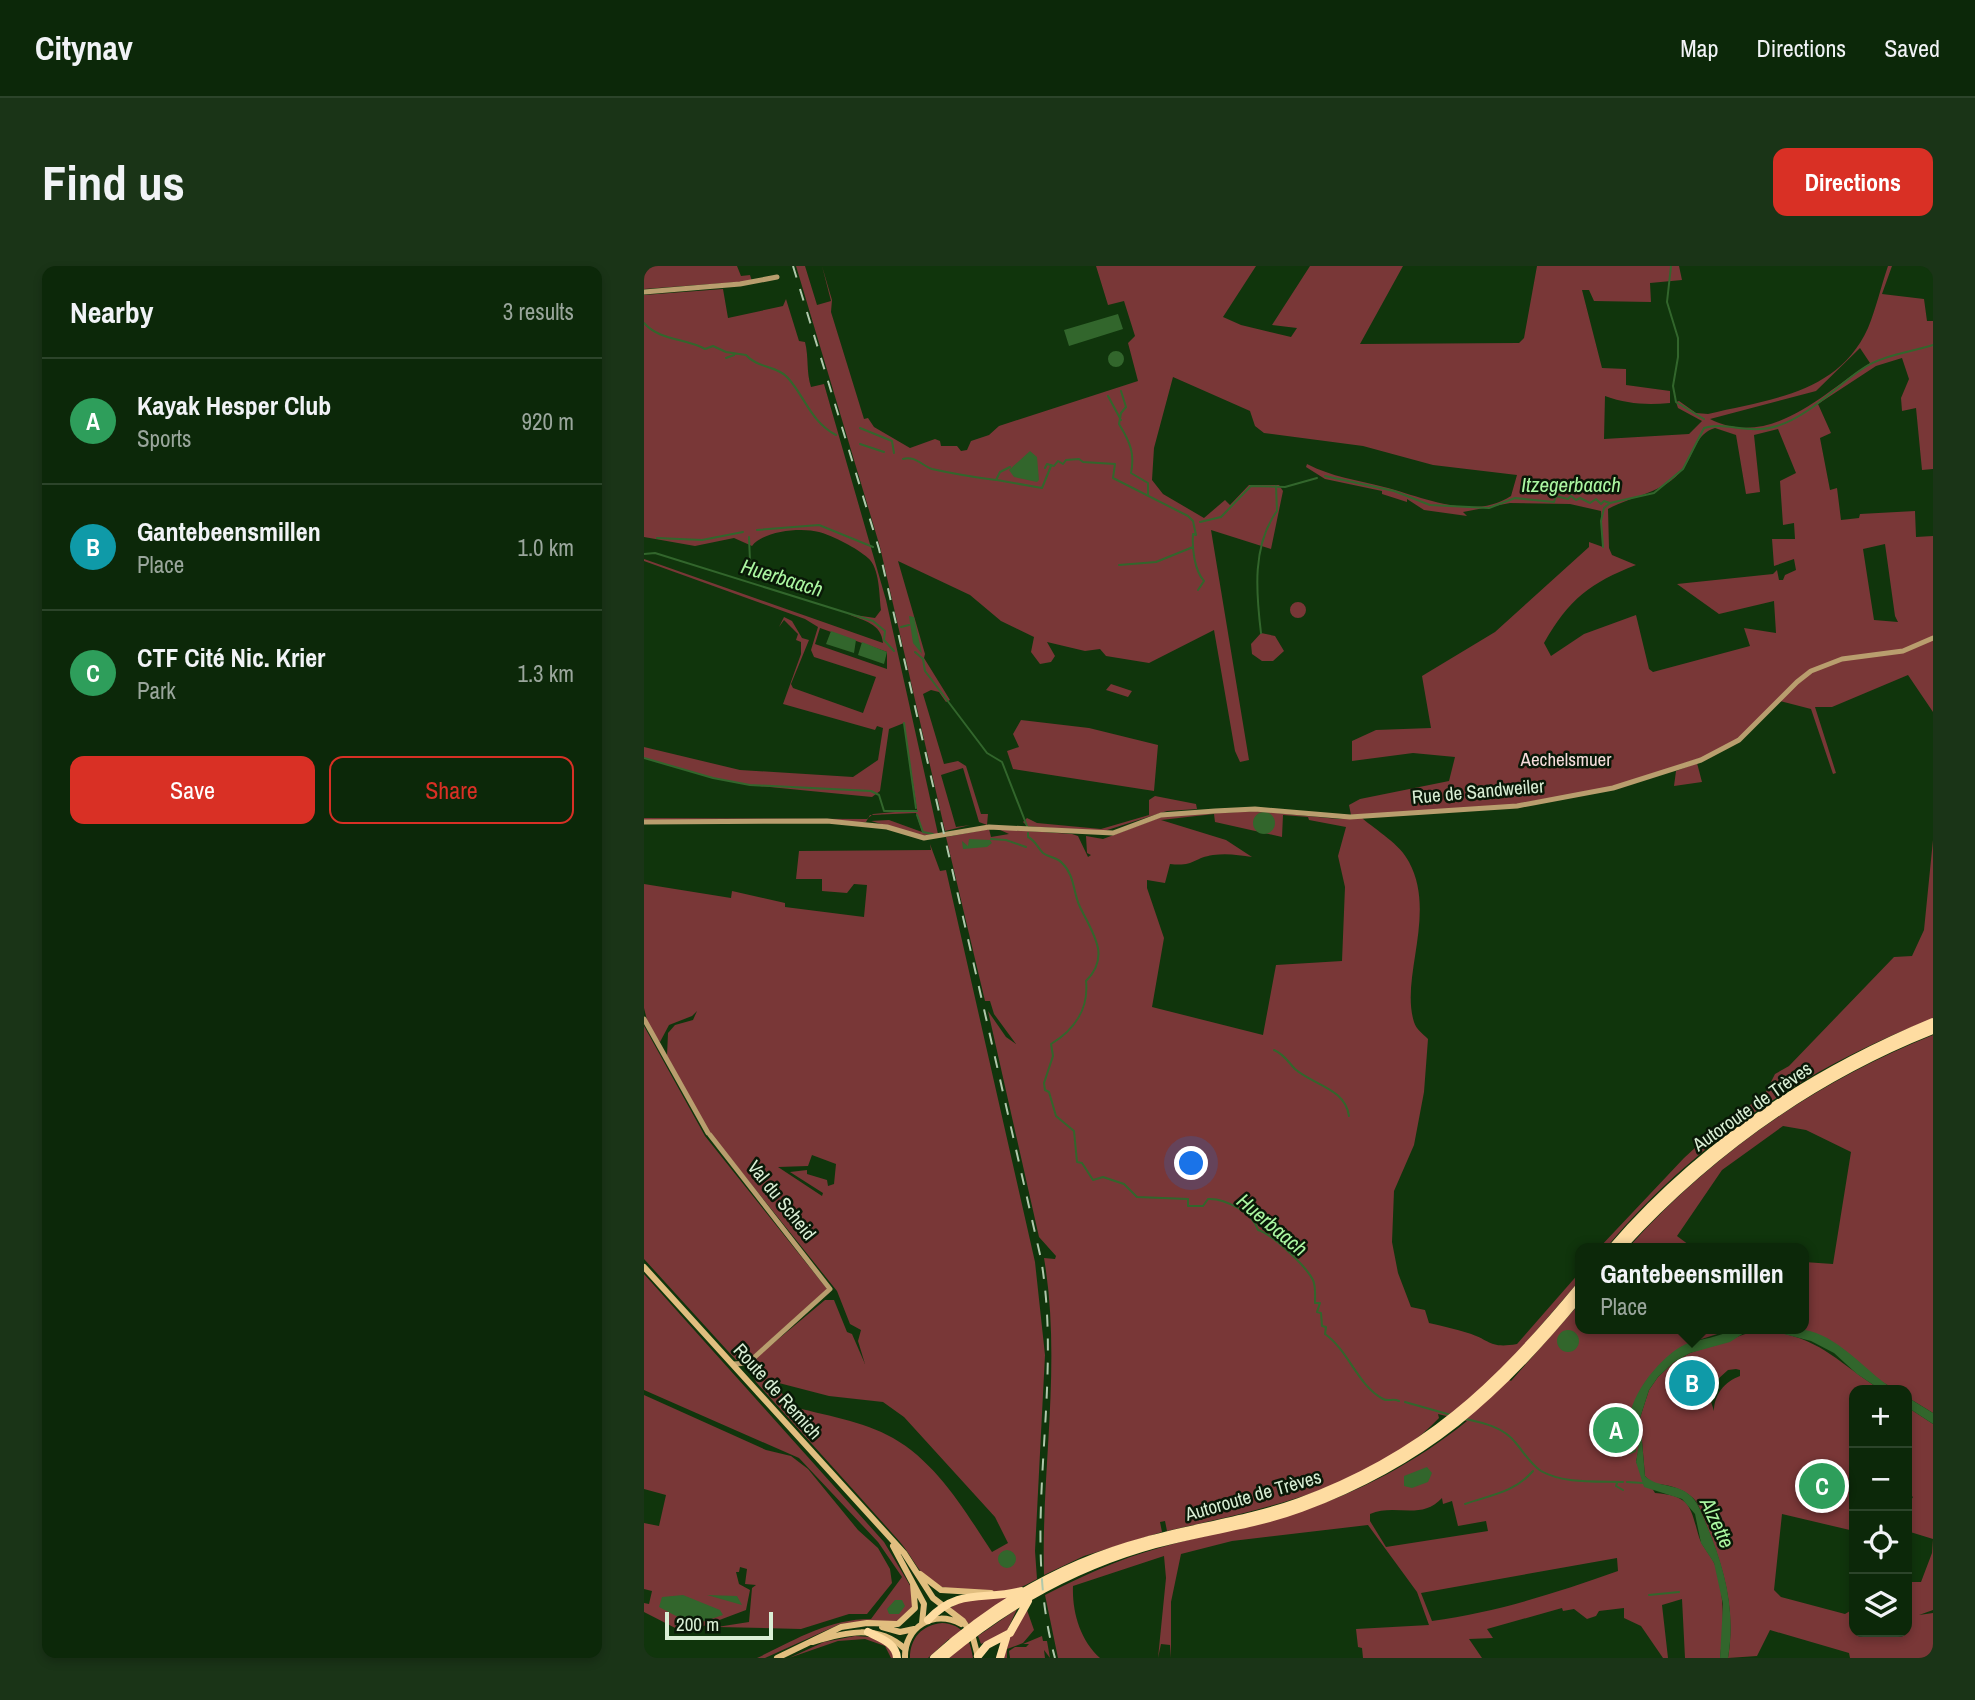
<!DOCTYPE html>
<html lang="en">
<head>
<meta charset="utf-8">
<style>
	body { margin:0; font-family:"Archivo Narrow",sans-serif; background:#1a3417; color:#f1f3f6 }
	.controls { position:absolute; right:21px; bottom:21px; display:grid; overflow:hidden; border-radius:14px; box-shadow:0 4px 10px #0003 }
	.controls button { width:63px; height:63px; display:grid; place-items:center; padding:0; border:0; border-bottom:2px solid #2c442a; background:#0c2809; color:#f1f3f6; font:35px sans-serif }
	.scale { position:absolute; left:21px; bottom:18px; width:108px; box-sizing:border-box; padding-left:7px; border:4px solid #d9eed5; border-top:0; font-size:19px; line-height:24px; white-space:nowrap; color:#d9eed5; -webkit-text-stroke:5px #091807; paint-order:stroke }
	.you { position:absolute; left:548px; top:898px; width:24px; height:24px; margin:-18px; border:5px solid #fff; border-radius:50%; background:#1a73e8; box-shadow:0 0 0 10px #1a73e833 }
	.badge { display:grid; place-items:center; width:46px; height:46px; border-radius:50%; background:#d93025; color:#fff; font-size:23px; font-weight:700 }
	.pin { position:absolute; translate:-50% -50%; border:4px solid #fff; box-shadow:0 2px 7px #0006 }
	.popup { position:absolute; left:931px; top:977px; width:234px; height:91px; box-sizing:border-box; display:grid; place-content:center; border-radius:14px; background:#0c2809; filter:drop-shadow(0 2px 5px #0005); font-size:23px; white-space:nowrap; color:#9aa69c }
	.popup b { font-size:26px; color:#f1f3f6 }
	.popup::after { content:''; position:absolute; left:50%; top:100%; margin-left:-14px; border:14px solid transparent; border-top-color:#0c2809 }
	.list { margin:0; padding:0; list-style:none }
	h2 { display:flex; justify-content:space-between; align-items:center; height:91px; margin:0; padding:0 28px; font-size:30px }
	h2 small { font-size:23px; font-weight:400; color:#9aa69c }
	.list li { display:grid; grid-template-columns:46px 1fr auto; gap:21px; align-items:center; box-sizing:border-box; height:126px; padding:0 28px; border-top:2px solid #2c442a }
	.list b { display:block; font-size:26px; white-space:nowrap }
	.list p { margin:0; font-size:23px; white-space:nowrap; color:#9aa69c }
	.list em { font-size:23px; font-style:normal; color:#9aa69c }
	.actions { display:flex; gap:14px; padding:21px 28px }
	.actions a { flex:1; padding:16px 0; border:2px solid #d93025; border-radius:14px; text-align:center; font-size:24px; color:#d93025 }
	.actions .main { background:#d93025; color:#fff }
	.icon { flex:none; width:38px; height:38px; fill:none; stroke:currentColor; stroke-width:2; stroke-linecap:round; stroke-linejoin:round }
	.map { position:relative; flex:none; width:1289px; height:1392px; overflow:hidden; border-radius:14px }
	header { display:flex; align-items:center; gap:42px; box-sizing:border-box; height:98px; padding:0 35px; background:#0c2809; border-bottom:2px solid #2c442a }
	header strong { font-size:33px }
	nav { display:flex; gap:38px; margin-inline-start:auto; font-size:24px }
	.intro { display:flex; align-items:center; justify-content:space-between; box-sizing:border-box; height:168px; padding:0 42px }
	h1 { margin:0; font-size:49px }
	.button { padding:18px 32px; border-radius:14px; background:#d93025; color:#fff; font-size:24px; font-weight:700 }
	main { display:flex; gap:42px; padding:0 42px }
	aside { flex:1; background:#0c2809; border-radius:14px; box-shadow:0 4px 10px #0003 }
	.map>svg:first-child { display:block }
	.green { fill:#793737; fill-rule:evenodd }
	.water { fill:#32662c }
	.lines { fill:none; stroke-linecap:round; stroke-linejoin:round }
	.stream { stroke:#32662c; stroke-width:2 }
	.secondary { stroke:#b99e6e; stroke-width:5 }
	.primary { stroke:#e1be7f; stroke-width:6 }
	.motorway { stroke:#fedca1; stroke-width:8 }
	.rail { stroke:#b0c8ac; stroke-width:2; stroke-dasharray:12 12; stroke-linecap:butt }
	.labels { text-anchor:middle; stroke-width:5; stroke-linejoin:round; paint-order:stroke }
	.park-label { font-size:19px; fill:#f6dddc; stroke:#091807 }
	.street-label { font-size:19px; fill:#d9eed5; stroke:#091807 }
	.water-label { font-size:21px; font-style:italic; fill:#abf6a1; stroke:#091807 }
</style>
</head>
<body>
<header>
<strong>Citynav</strong>
<nav><a>Map</a><a>Directions</a><a>Saved</a></nav>
</header>
<div class="intro"><h1>Find us</h1><a class="button">Directions</a></div>
<main>
<aside>
<h2>Nearby<small>3 results</small></h2>
<ul class="list">
<li><span class="badge" style="background:#2e9e5b">A</span><div><b>Kayak Hesper Club</b><p>Sports</p></div><em>920 m</em></li>
<li><span class="badge" style="background:#0f9aa8">B</span><div><b>Gantebeensmillen</b><p>Place</p></div><em>1.0 km</em></li>
<li><span class="badge" style="background:#2e9e5b">C</span><div><b>CTF Cité Nic. Krier</b><p>Park</p></div><em>1.3 km</em></li>
</ul>
<div class="actions"><a class="main">Save</a><a>Share</a></div>
</aside>
<div class="map">
<svg width="1289" height="1392" viewBox="0 0 1289 1392">
	<rect width="100%" height="100%" fill="#10350c"/>
	<path class="green" d="M0 0H93L97 10 106 9 108 15 0 23Z
		M152 0H161L173 39 187 35 178 0 188 34 187 46 220 153 224 152 230 161 266 182 291 173 296 175 297 180H313L317 185 323 184 327 175 345 169 355 160 494 115 484 77 491 70 480 35 464 39 452 0H612L579 51 597 59 647 71 653 62 628 59 666 0H759L716 78 875 77 880 72 893 0H1035L1038 14 1006 17 1007 36 950 35 945 24H938L958 102 982 103V119L1026 125V137C1002 139 983 138 961 130L960 173 1045 168 1058 155 1034 142 1032 136 1035 135 1052 147 1064 148C1126 133 1194 128 1224 62 1232 43 1237 20 1244 0H1248L1238 28 1280 33 1283 55H1289V203L1278 204 1272 142 1258 145 1257 132 1265 113 1258 92 1232 100 1174 138 1187 167 1176 172 1186 224 1193 222 1197 254 1215 252 1216 248 1271 245 1272 271 1289 270V446L1264 409 1188 441H1171L1192 507 1189 508 1167 443 1136 435 1092 475 1062 490 973 520 856 541 707 549 705 539 716 533 805 515 811 491 769 487 708 495V475L732 464 787 462 778 410 851 366 945 281V276L959 281 957 245 926 238 866 237 819 246 823 250 780 244 763 233V236L738 228V225L681 213 662 201 663 198C688 211 713 214 740 221 779 231 829 255 867 230L873 209 789 199 719 180 620 167 611 160 606 145 529 111 510 182 508 214 519 228 560 252 581 234 586 239 605 219H635L639 225 627 283 567 264 605 494 596 496 591 485 570 364 505 397 462 390 456 383 441 385 403 376 411 390 407 396 396 398 387 386 390 371 357 355 326 329 254 295 281 388 280 392 306 434 302 436 295 426 287 424 279 428 300 498 314 495 322 500 337 548H344L343 559 335 556 319 502 297 509 312 561 326 559 301 565 236 281ZM1216 82 1226 97C1177 129 1126 183 1066 153L1172 125ZM1071 162 1092 169 1102 228 1116 226 1110 169 1134 163 1152 207 1136 215 1139 259 1150 257 1151 273H1128L1130 300 1150 293 1152 304 1141 309 1139 314H1135L1133 304 1129 308 1033 318 1075 348 1130 335 1132 367 1100 362 1106 380 1009 406 1005 403 992 349 940 368 907 390 900 377C925 333 946 317 992 299L968 289 965 282 964 243C990 229 1020 227 1039 203 1051 187 1051 168 1071 162ZM1241 278 1251 350 1254 356 1230 354 1219 283Z
		M79 23 84 52 139 40 142 33 155 75 161 76C165 92 162 105 167 121L180 118 242 334 294 568 278 570 227 555 245 554 278 566 272 547 226 549 222 556 0 554V552L223 553 229 548 273 544 260 457 245 463 236 525 228 531 106 519 69 512 0 492V481L96 504 209 511 234 494 239 462 233 460 231 464 139 438 157 388V376L152 374 154 368 140 354 135 361 140 351 148 355 158 372 165 374 147 418 149 422 219 447 232 411 170 391 167 384 174 361 161 353 0 295V293L239 377C237 357 220 355 204 348L231 352 237 344C235 330 236 302 224 292 213 282 189 270 175 266 157 261 119 265 108 280L90 272 51 280 0 271V29ZM176 362 243 386V403L171 378Z
		M646 344a8 8 0 1 1 16 0a8 8 0 1 1-16 0Z
		M617 367 631 370 640 385 629 395H618L608 388 607 378Z
		M467 418 488 425 484 431 462 424Z
		M377 454 445 462 514 479 510 525 369 503 363 485 375 481 369 468Z
		M1053 497 1058 516 1030 520 1032 505Z
		M511 530 552 538 553 543 523 545 457 566 383 560 379 556 383 552 393 557 457 563 505 549V534Z
		M612 545 694 553 718 552C733 565 756 578 765 596 793 648 756 711 770 756 772 763 779 768 784 773L780 826 770 879 750 925 748 976 754 1007 767 1041 781 1044 785 1057C798 1060 812 1063 824 1067 847 1074 845 1083 873 1078L936 1006V1014L855 1108 867 1115 936 1037V1063H1089L1045 1077 1001 1118 991 1136 983 1171 993 1173 995 1182 992 1196 1011 1227C1047 1230 1046 1240 1055 1271 1058 1281 1067 1289 1071 1299 1081 1331 1080 1360 1076 1392H1041L1038 1333 1018 1339 1024 1392H1019L997 1360 980 1352V1342L955 1345 952 1350 943 1353 930 1343 919 1345 918 1342 843 1363 849 1372 825 1373 838 1392H719L718 1382 714 1381 712 1363 785 1359 773 1326 724 1259 588 1275 537 1288 527 1336V1392L526 1379 517 1378 514 1392 522 1312 520 1290 429 1320C428 1346 436 1374 456 1392H414L401 1329C438 1310 475 1293 515 1282 561 1268 609 1262 654 1246 714 1227 774 1195 823 1155L794 1148 795 1152C729 1222 614 1244 523 1265L521 1255 516 1256 518 1266 440 1290 400 1309C397 1203 418 1098 400 992L411 993 412 990 395 971 344 745 362 771 372 778 350 748 346 735H341L302 571 345 563 347 571 365 568 354 563 428 568 434 570 444 591 447 589 443 587 442 570 459 573 520 550ZM570 548 571 556 638 571 639 549 664 551 665 554 702 561 694 590 701 621 698 695 632 699 619 769 508 741 520 672 503 622V614L521 617 526 598C550 601 549 592 569 589 583 587 595 589 608 591L582 574 517 554ZM798 1232 799 1238 808 1235 814 1260 842 1255 844 1265 742 1281 726 1255V1248C751 1237 777 1255 798 1232ZM973 1292 974 1305C912 1327 853 1346 788 1355L777 1327Z
		M1289 574V753C1166 798 1045 881 962 982H955L1040 892 1065 869 1121 828 1131 808 1145 800 1250 691 1268 690 1280 664Z
		M286 578 296 605 302 604 391 996 401 1089 391 1285 393 1313C382 1319 371 1325 358 1326 350 1326 299 1323 294 1320 276 1311 268 1290 256 1276 208 1222 160 1169 112 1116L105 1102 108 1095 181 1034H190L203 1066 208 1068 221 1098 214 1075 217 1064 206 1058 193 1025 63 863 23 790 24 767 31 759 49 754 53 745 48 750 25 759 16 776 5 762 0 742V618L87 632 88 625 141 637V641L220 651 223 619 210 618 203 627 178 625V613H152L155 585 287 584ZM168 889 192 898 190 918 184 920 183 914 163 908V904L146 906 179 927 178 930 134 901 164 900ZM131 1116 185 1130 239 1136 260 1151 351 1251 364 1277 348 1286C321 1245 293 1197 249 1172 219 1155 179 1149 146 1140Z
		M0 760 61 870 183 1023 103 1095 92 1094 0 993Z
		M1289 769V1147L1263 1131V1124C1229 1124 1198 1072 1153 1063H1160V996L1189 998 1207 886 1162 864 1139 860 1078 904 1033 970 1049 982H984C1068 888 1172 816 1289 769Z
		M0 1008 240 1276 267 1321 269 1342 254 1356 196 1358 121 1392H113C151 1374 184 1353 227 1353L258 1311 234 1276 155 1192 0 1124Z
		M1113 1064C1174 1068 1190 1094 1237 1124H1210V1265L1138 1248 1130 1324 1137 1331 1201 1348 1206 1345 1210 1332V1366H1263V1316H1277L1288 1287 1289 1273 1263 1265V1231L1267 1234 1269 1231 1263 1226V1141L1289 1158V1344L1275 1349 1289 1347V1392H1206L1205 1387 1126 1364 1113 1390 1084 1392C1092 1343 1080 1301 1061 1256 1058 1249 1055 1237 1049 1232 1038 1222 1023 1218 1009 1218L1001 1210 996 1152 1005 1124 1014 1111 1030 1096 1046 1087ZM1092 1103 1096 1104V1110C1080 1116 1070 1129 1070 1145L1063 1123 1084 1104Z
		M0 1129 122 1184 147 1190 164 1203 214 1264 234 1282 246 1303 248 1317 223 1348H205L157 1363 73 1361 105 1356 108 1322 112 1319 101 1318 103 1303 96 1301 95 1306H92L95 1318 106 1324 102 1344 41 1367 0 1346V1337L5 1338 8 1325 0 1323V1257L15 1260 22 1229 0 1223Z
		M362 1330 363 1333 325 1358 306 1342 318 1335Z
		M373 1343 362 1367 337 1378 334 1370Z
		M383 1344 390 1364 379 1377 363 1383V1392H358V1383Z
		M298 1357C319 1358 326 1372 329 1392H305L309 1378 305 1373 284 1392H266C266 1372 278 1359 298 1357Z
		M211 1370 228 1371 245 1379 251 1392H247L241 1380 221 1373 194 1375 145 1392 180 1376Z
		M398 1370 399 1375H403L406 1392 400 1384 401 1392H366L365 1385 371 1381H382L385 1378H379Z"/>
	<path class="water" d="M474 48 479 63 425 80 420 64Z
		M464 93a8 8 0 1 1 16 0a8 8 0 1 1-16 0Z
		M386 185 393 191 395 214 393 216 370 211 365 204Z
		M265 350 270 351 278 388 269 377Z
		M187 365 212 374 210 387 182 378Z
		M218 376 243 386 240 398 214 389Z
		M609 557a11 11 0 1 1 22 0a11 11 0 1 1-22 0Z
		M325 573 346 574 348 577 343 581 319 583 318 575 324 580Z
		M1089 1063C1114 1063 1142 1059 1166 1065 1199 1074 1223 1107 1251 1124H1237L1213 1108 1190 1087 1167 1075 1132 1066 1100 1067 1086 1076 1046 1087 1030 1096 1014 1111 1005 1124 996 1152 1001 1210C1015 1223 1033 1216 1048 1231 1055 1238 1059 1251 1063 1260 1081 1303 1092 1345 1084 1392H1076L1079 1338 1070 1297 1057 1277 1051 1248 1038 1233 1000 1221 992 1196 995 1177C992 1173 987 1170 986 1165 979 1135 1017 1089 1042 1078 1058 1072 1075 1072 1089 1063Z
		M913 1075a11 11 0 1 1 22 0a11 11 0 1 1-22 0Z
		M1263 1131 1289 1147V1158L1263 1141Z
		M783 1201 788 1207 784 1216 768 1222 760 1220V1210Z
		M354 1293a9 9 0 1 1 18 0a9 9 0 1 1-18 0Z
		M39 1329 76 1344 79 1349 49 1359 15 1341 18 1331Z
		M63 1329 93 1330 98 1339Z
		M251 1334H258L261 1340 255 1348H245L243 1343Z"/>
	<g class="lines">
		<path class="stream" d="M1027 0 1023 36 1034 72V91L1029 120 1032 136 1060 153
			M0 57C16 75 41 72 61 83L69 80 82 86 102 89C113 102 134 100 144 112 161 131 167 156 192 169
			M82 92 90 89
			M477 125 482 141 477 147 475 158C486 176 491 187 487 207L504 217V229
			M464 130 477 154
			M216 162 248 175 250 187
			M216 178 240 186
			M259 193C270 189 279 200 288 203 306 207 328 211 352 214L356 206 366 201
			M401 202 403 198 410 200 414 195 419 198 422 194 435 193 439 196 471 198 469 212 544 250 549 255 552 269 549 268C548 281 550 304 560 315L554 324
			M681 210 750 225 786 239 845 242 871 232 910 236 912 230 924 233 927 230 932 234 936 232 946 237 952 233 957 238 960 235 966 237 1010 227 1039 203 1060 162C1081 155 1104 169 1133 160 1165 150 1191 121 1218 103 1236 90 1267 86 1289 79
			M353 214 398 222 407 200
			M556 256 577 251 607 220 641 221 673 212
			M113 264 175 259 229 281
			M105 271 106 295
			M13 272 58 274 99 266
			M959 281 957 255 960 242 966 237
			M0 288 11 287 229 355 241 365 240 374 250 385
			M475 299 512 296 549 281
			M257 361 265 359
			M617 367C612 326 608 279 633 245L632 220
			M271 386 279 393 281 405 343 487 358 496 383 560
			M260 457 272 542
			M0 492 69 512 106 519 227 525 235 529 240 545H273
			M273 549 279 566 289 568
			M384 567V571C392 575 393 581 399 587 405 592 413 591 418 597 431 609 429 627 436 641 449 668 467 690 442 715 445 743 430 764 407 778L409 790 400 817 401 824 405 826 412 850 430 865 433 896 438 897 449 914 459 911 480 918 493 931 544 933V940H559L564 933C581 932 609 947 614 964 628 968 662 1000 669 1014 672 1021 671 1029 671 1037H676L673 1046 677 1047 678 1060 682 1061 681 1068C705 1085 714 1120 739 1133 745 1136 748 1132 755 1135
			M347 573 362 574 382 581
			M630 784C640 788 644 796 651 803 669 819 701 822 705 850
			M761 1136 807 1149
			M822 1153C840 1157 859 1161 871 1176 879 1185 886 1198 897 1205 920 1218 953 1215 979 1216
			M983 1184 986 1187 991 1185 990 1172
			M983 1216 999 1217
			M973 1217 972 1220 979 1224
			M821 1238C846 1229 870 1227 889 1205
			M1005 1329 1035 1326"/>
		<path class="secondary" d="M0 26 96 18 133 11
			M0 556 183 555 243 561 280 572 345 561 469 567 517 549 571 545 611 543 706 551 873 540 969 522 1057 494 1095 474 1153 416 1167 405 1198 393 1259 385 1289 372
			M0 753 64 867
			M66 869 186 1023 104 1097 90 1098"/>
		<path class="primary" d="M0 1001 260 1287 289 1332 319 1355 327 1367
			M249 1280 280 1338 278 1357
			M276 1308 297 1324 347 1327
			M238 1361 256 1366 270 1363
			M328 1368 334 1391
			M169 1376C201 1366 234 1358 261 1383
			M133 1392 197 1361 223 1357 254 1358 271 1342 269 1318
			M261 1392C260 1361 290 1343 317 1358"/>
		<path class="motorway" d="M968 982C1055 881 1166 807 1289 756
			M977 982C1065 886 1168 812 1289 764
			M284 1354C315 1321 340 1335 377 1325
			M224 1366C236 1372 252 1377 253 1392
			M334 1390 343 1379 366 1367 384 1335
			M290 1392C350 1338 422 1296 501 1275 552 1261 605 1254 655 1236 781 1190 852 1121 936 1020
			M299 1392C357 1343 425 1304 498 1282 550 1266 606 1261 657 1242 781 1196 854 1130 936 1030
			M356 1392 362 1372"/>
		<path class="rail" d="M149 0 235 283 397 993C420 1126 375 1262 411 1392"/>
	</g>
	<g class="labels">
		<g class="park-label">
			<text x="922" y="500">Aechelsmuer</text>
		</g>
		<g class="street-label">
			<text transform="translate(834 525) rotate(-5)" y="7">Rue de Sandweiler</text>
			<text transform="translate(1108 840) rotate(-35)" y="7">Autoroute de Trèves</text>
			<text transform="translate(138 934) rotate(51)" y="7">Val du Scheid</text>
			<text transform="translate(134 1125) rotate(48)" y="7">Route de Remich</text>
			<text transform="translate(609 1229) rotate(-16)" y="7">Autoroute de Trèves</text>
		</g>
		<g class="water-label">
			<text x="927" y="226">Itzegerbaach</text>
			<text transform="translate(138 312) rotate(17)" y="7">Huerbaach</text>
			<text transform="translate(628 959) rotate(40)" y="7">Huerbaach</text>
			<text transform="translate(1073 1257) rotate(65)" y="7">Alzette</text>
		</g>
	</g>
</svg>
<div class="controls">
<button>+</button>
<button>−</button>
<button><svg class="icon" aria-label="locate" viewBox="0 0 24 24"><circle cx="12" cy="12" r="6"/><path d="M12 2v4M12 18v4M2 12h4M18 12h4"/></svg></button>
<button><svg class="icon" aria-label="layers" viewBox="0 0 24 24"><path d="M12 4l9 5-9 5-9-5zM3 14l9 5 9-5"/></svg></button>
</div>
<div class="scale">200 m</div>
<div class="you"></div>
<div class="pin badge" style="left:972px;top:1164px;background:#2e9e5b">A</div>
<div class="pin badge" style="left:1048px;top:1117px;background:#0f9aa8">B</div>
<div class="popup"><b>Gantebeensmillen</b>Place</div>
<div class="pin badge" style="left:1178px;top:1220px;background:#2e9e5b">C</div>
</div>
</main>
</body>
</html>
